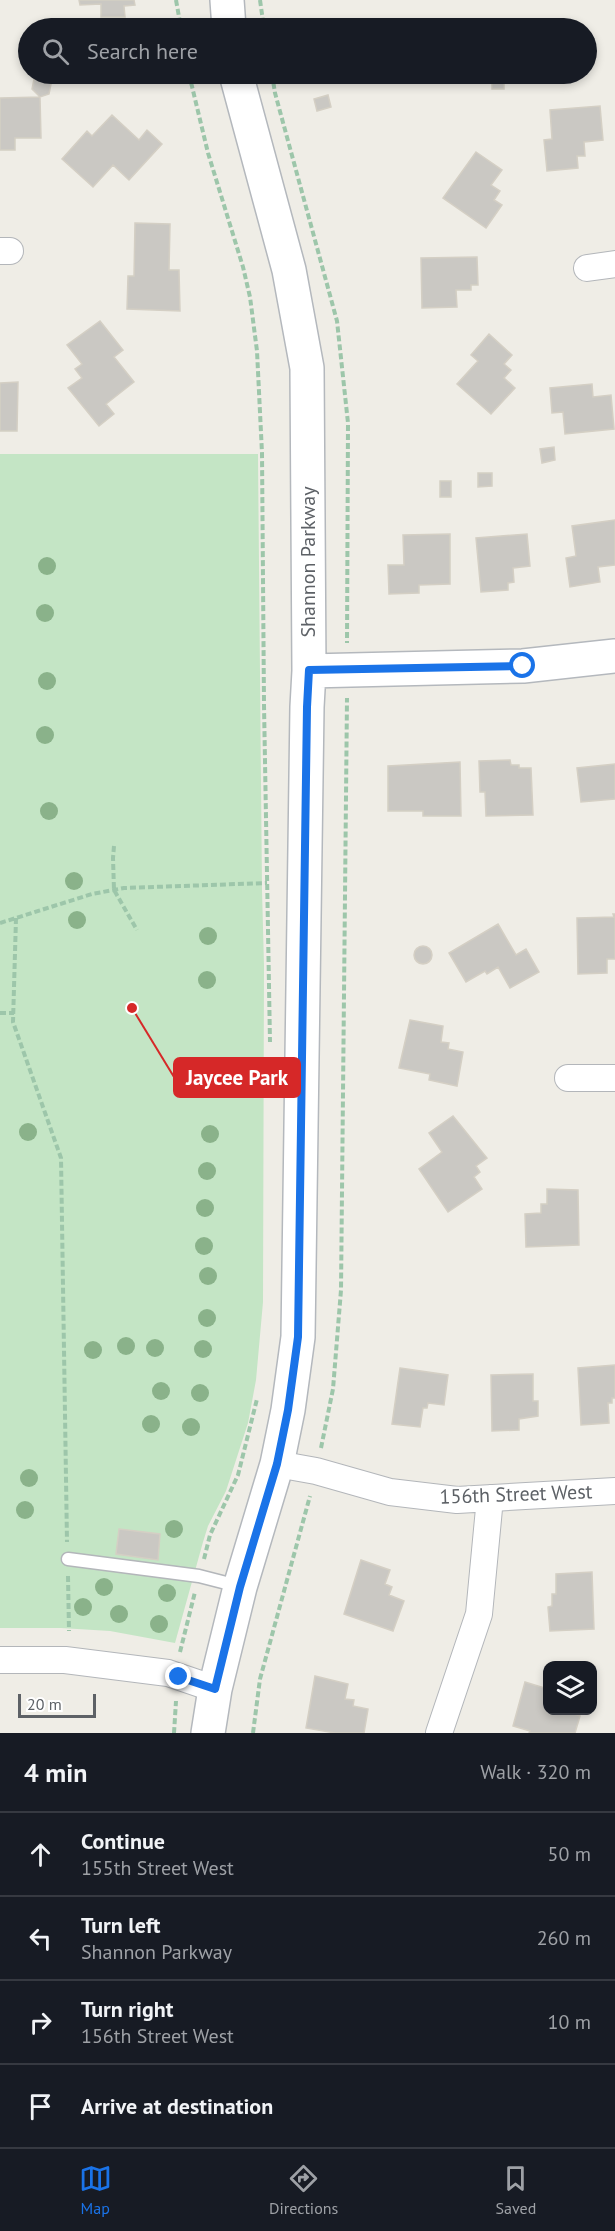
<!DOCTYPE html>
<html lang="en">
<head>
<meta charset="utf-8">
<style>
	body { margin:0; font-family:"PT Sans",sans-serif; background:#20242c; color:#f1f3f6 }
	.controls { position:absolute; right:18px; bottom:18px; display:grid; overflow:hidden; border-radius:12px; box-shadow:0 3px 9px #0003 }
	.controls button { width:54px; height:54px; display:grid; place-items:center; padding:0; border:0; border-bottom:2px solid #363941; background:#171b24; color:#f1f3f6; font:30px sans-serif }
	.scale { position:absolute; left:18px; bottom:15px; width:78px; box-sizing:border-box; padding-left:6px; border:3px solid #5d6166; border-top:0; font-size:16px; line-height:21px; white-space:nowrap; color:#5d6166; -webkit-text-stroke:4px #fff; paint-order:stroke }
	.stop { position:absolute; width:18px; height:18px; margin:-14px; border:4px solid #1a73e8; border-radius:50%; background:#fff }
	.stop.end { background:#1a73e8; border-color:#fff; box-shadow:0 2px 6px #0008 }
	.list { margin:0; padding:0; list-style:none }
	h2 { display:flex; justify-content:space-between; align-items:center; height:78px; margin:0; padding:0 24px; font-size:26px }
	h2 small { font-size:20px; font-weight:400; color:#9ea1a6 }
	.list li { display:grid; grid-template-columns:39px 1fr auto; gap:18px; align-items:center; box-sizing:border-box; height:84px; padding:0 24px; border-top:2px solid #363941 }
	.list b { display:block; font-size:22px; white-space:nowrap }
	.list p { margin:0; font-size:20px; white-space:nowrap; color:#9ea1a6 }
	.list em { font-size:20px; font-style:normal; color:#9ea1a6 }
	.icon { flex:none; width:33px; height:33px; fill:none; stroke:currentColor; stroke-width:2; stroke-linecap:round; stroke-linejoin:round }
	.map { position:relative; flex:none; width:615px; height:1733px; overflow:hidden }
	.search { position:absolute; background:#171b24; box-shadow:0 3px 9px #0003; left:18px; right:18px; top:18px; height:66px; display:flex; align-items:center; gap:15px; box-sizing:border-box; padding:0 21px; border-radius:33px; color:#9ea1a6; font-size:22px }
	.sheet { height:414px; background:#171b24 }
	nav { display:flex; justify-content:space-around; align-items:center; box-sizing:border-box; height:84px; border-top:2px solid #363941; background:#171b24; font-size:16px; color:#9ea1a6 }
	nav a { display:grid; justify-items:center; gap:3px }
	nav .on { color:#1a73e8 }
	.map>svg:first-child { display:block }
	.green { fill:#c4e5c5 }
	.building { fill:#cac8c3; stroke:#d4cfc4; stroke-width:1.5 }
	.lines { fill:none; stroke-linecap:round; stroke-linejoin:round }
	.lane-casing { stroke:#b3b6ba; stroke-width:15 }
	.street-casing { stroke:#b3b6ba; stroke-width:28 }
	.secondary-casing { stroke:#b4b8bd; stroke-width:36 }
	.path { stroke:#9dc6aa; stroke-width:4; stroke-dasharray:6 3; stroke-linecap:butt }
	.lane { stroke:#fff; stroke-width:12 }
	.street { stroke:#fff; stroke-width:26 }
	.secondary { stroke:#fff; stroke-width:33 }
	.tree { fill:#8ab28a }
	.route { stroke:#1a73e8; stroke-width:8 }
	.labels { text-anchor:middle; stroke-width:4.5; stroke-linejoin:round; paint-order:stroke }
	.street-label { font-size:20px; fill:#5d6166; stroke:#fff }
	.leader { fill:none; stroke:#d62828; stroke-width:2 }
	.callout-dot { fill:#d62828; stroke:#fff; stroke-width:2 }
	.callout { fill:#d62828; stroke:#d62828; stroke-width:2 }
	.callout-label { font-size:21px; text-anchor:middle; font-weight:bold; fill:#fff }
</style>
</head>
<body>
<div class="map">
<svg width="615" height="1733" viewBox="0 0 615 1733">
	<rect width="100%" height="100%" fill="#efede6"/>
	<path class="green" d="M0 454H258L262 890 264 966 263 1302 256 1380 248 1423 226 1491 208 1526 203 1542 175 1643 110 1631 61 1628H0Z"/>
	<path class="building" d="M79 0H134L135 5 124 6 125 17H101V4L80 5Z
		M492 75H504V89H492Z
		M44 76 51 84 49 94 40 97 32 89 34 79Z
		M328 95 331 107 317 111 314 99Z
		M40 97 41 138H15V150H0V98Z
		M600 106 603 140 584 142 585 156H577L578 168 547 171 544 140 552 139 550 110Z
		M112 115 139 140 147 130 162 144 129 180 113 165 93 187 62 159 87 131 92 136Z
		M476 152 502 170 491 185 500 191 494 200 502 205 486 228 443 198Z
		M135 223 170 224 169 270H179L180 311 127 309 128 276H134Z
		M477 257 478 285H471V290H456L457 307 422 308 421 258Z
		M100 321 123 350 114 357 134 382 106 404 114 414 99 426 68 388 82 378 75 369 82 364 67 345Z
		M489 334 512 355 504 364 511 370 504 378 515 388 491 414 457 384 478 361 471 355Z
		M18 382 17 431H0V383Z
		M592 384 593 397 611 395 614 429 565 434 563 412 552 413 550 388Z
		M554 447 555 460 542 463 540 449Z
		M478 473H492V486L478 487Z
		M440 481H451V497H440Z
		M615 520V565L598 567 600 582 570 587 566 558 576 556 572 526Z
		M450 534V584L419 585V593L389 594 388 565H404L403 535Z
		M527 534 530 566 513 568 514 582 508 583V590L481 592 476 538Z
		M510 760 511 765H519V768H531L533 815 486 816 485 792H480L479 761Z
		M460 762 461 816H423V811H388V766Z
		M615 764V799L581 802 577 768Z
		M613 914H615V959H607V973L578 974 577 918 614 917Z
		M498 924 516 955 526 949 539 972 510 988 498 967 487 974 485 971 466 982 449 953Z
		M414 955a9 9 0 1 1 18 0a9 9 0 1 1-18 0Z
		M410 1020 443 1026 441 1042 449 1043 448 1049 463 1052 457 1086 429 1080 430 1074 399 1068Z
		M453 1116 487 1158 476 1166 480 1172 474 1177 482 1189 448 1212 419 1169 442 1152 429 1133Z
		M547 1189 578 1190 579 1245 526 1247 525 1214 541 1213V1204H547Z
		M615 1365V1398H612V1403H608L609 1423 581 1425 578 1368Z
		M400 1368 448 1375 444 1405 428 1403 427 1408H423L420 1427 392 1424Z
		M533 1374V1401H538V1416L519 1419V1430L492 1431 491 1375Z
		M119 1529 160 1534 158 1560 116 1554Z
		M361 1560 390 1570 385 1584 392 1587 389 1595 404 1601 393 1631 344 1614Z
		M592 1572 594 1629 550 1631 548 1607 552 1606V1594H556V1574Z
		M315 1676 348 1684 345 1699 354 1700 353 1706 368 1709 364 1733H335L306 1728Z
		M525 1682 548 1689V1710H563L580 1716 575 1733H529L530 1731 513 1726Z"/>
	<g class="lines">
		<g class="lane-casing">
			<path id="lane" d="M68 1559 199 1576 238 1586"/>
		</g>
		<g class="street-casing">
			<path id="street" d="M0 251H10
				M587 268 615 264
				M568 1078H615
				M277 1464 316 1471 390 1492 457 1500 615 1491
				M0 1660H65L168 1673 215 1689
				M439 1733 479 1614 490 1498"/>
		</g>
		<g class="secondary-casing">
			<path id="secondary" d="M227 0 229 28
				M309 671 523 666 615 656
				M208 1733 215 1689 240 1587 277 1464 288 1410 298 1337 307 707 309 671 307 368 289 270 236 74"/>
		</g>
		<path class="path" d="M176 0 181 28
			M260 0 264 28
			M189 74 208 153 243 267 250 297 257 351 262 453 264 705 270 1042
			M272 74 275 93 337 321 348 423 347 643
			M114 846 113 858 114 890 137 930
			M16 918 13 1022 61 1158 67 1542
			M0 923 92 894 124 888 267 883
			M0 1013H14
			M321 1448 333 1389 341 1290 347 698
			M204 1559 210 1535 238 1475 257 1399
			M68 1576 69 1631
			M180 1652 195 1592
			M174 1733 176 1701
			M253 1733 260 1679 310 1496"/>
		<use href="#lane" class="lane"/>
		<use href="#street" class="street"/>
		<use href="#secondary" class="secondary"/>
	</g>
	<g class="tree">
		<circle cx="47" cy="566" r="9"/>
		<circle cx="45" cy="613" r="9"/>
		<circle cx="47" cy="681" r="9"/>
		<circle cx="45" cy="735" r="9"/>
		<circle cx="49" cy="811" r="9"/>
		<circle cx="74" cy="881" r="9"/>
		<circle cx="77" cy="920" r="9"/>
		<circle cx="208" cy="936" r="9"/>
		<circle cx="207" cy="980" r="9"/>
		<circle cx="28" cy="1132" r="9"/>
		<circle cx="210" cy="1134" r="9"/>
		<circle cx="207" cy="1171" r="9"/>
		<circle cx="205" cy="1208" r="9"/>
		<circle cx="204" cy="1246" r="9"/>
		<circle cx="208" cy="1276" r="9"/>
		<circle cx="207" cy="1318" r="9"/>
		<circle cx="126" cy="1346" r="9"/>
		<circle cx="155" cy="1348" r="9"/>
		<circle cx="203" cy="1349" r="9"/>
		<circle cx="93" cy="1350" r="9"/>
		<circle cx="161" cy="1391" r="9"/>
		<circle cx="200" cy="1393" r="9"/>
		<circle cx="151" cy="1424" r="9"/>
		<circle cx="191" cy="1427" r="9"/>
		<circle cx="29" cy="1478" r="9"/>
		<circle cx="25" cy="1510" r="9"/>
		<circle cx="174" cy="1529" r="9"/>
		<circle cx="104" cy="1587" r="9"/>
		<circle cx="167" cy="1593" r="9"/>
		<circle cx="83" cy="1607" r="9"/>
		<circle cx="119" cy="1614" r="9"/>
		<circle cx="159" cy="1624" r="9"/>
	</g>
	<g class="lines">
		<path class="route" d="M179 1677 215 1689 240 1587 277 1464 288 1410 298 1337 307 707 309 670 523 666"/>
	</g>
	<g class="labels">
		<g class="street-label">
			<text transform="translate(308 562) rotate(-90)" y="7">Shannon Parkway</text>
			<text transform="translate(516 1494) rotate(-2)" y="7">156th Street West</text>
		</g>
	</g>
	<path class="leader" d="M132 1008L174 1077"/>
	<circle class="callout-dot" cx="132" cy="1008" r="6"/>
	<rect class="callout" x="174" y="1058" width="126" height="39" rx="6"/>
	<g class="callout-label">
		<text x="237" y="1085">Jaycee Park</text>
	</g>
</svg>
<div class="controls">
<button><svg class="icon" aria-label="layers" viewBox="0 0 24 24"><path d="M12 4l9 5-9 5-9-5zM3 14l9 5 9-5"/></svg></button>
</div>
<div class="scale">20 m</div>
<div class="stop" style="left:523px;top:666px"></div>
<div class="stop end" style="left:179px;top:1677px"></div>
<div class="search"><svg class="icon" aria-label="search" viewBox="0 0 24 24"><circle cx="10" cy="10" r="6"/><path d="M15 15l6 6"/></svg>Search here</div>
</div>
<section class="sheet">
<h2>4 min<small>Walk · 320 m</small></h2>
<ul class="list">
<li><svg class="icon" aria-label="ahead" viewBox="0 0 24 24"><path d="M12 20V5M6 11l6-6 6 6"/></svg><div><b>Continue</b><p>155th Street West</p></div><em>50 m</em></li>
<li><svg class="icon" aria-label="left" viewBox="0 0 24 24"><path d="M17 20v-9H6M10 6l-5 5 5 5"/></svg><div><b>Turn left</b><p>Shannon Parkway</p></div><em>260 m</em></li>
<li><svg class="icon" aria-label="right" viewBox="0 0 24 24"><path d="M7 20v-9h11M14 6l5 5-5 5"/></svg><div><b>Turn right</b><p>156th Street West</p></div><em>10 m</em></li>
<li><svg class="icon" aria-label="arrive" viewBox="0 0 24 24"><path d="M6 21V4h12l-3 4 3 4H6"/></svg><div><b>Arrive at destination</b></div></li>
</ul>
</section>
<nav>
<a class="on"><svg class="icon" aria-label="map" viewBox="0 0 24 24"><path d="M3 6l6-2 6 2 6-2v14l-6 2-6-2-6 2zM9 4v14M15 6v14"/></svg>Map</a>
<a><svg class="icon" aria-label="directions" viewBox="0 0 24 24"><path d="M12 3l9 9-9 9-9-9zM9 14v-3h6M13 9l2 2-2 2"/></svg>Directions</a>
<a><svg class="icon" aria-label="saved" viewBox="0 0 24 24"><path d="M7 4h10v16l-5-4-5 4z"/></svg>Saved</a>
</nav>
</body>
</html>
